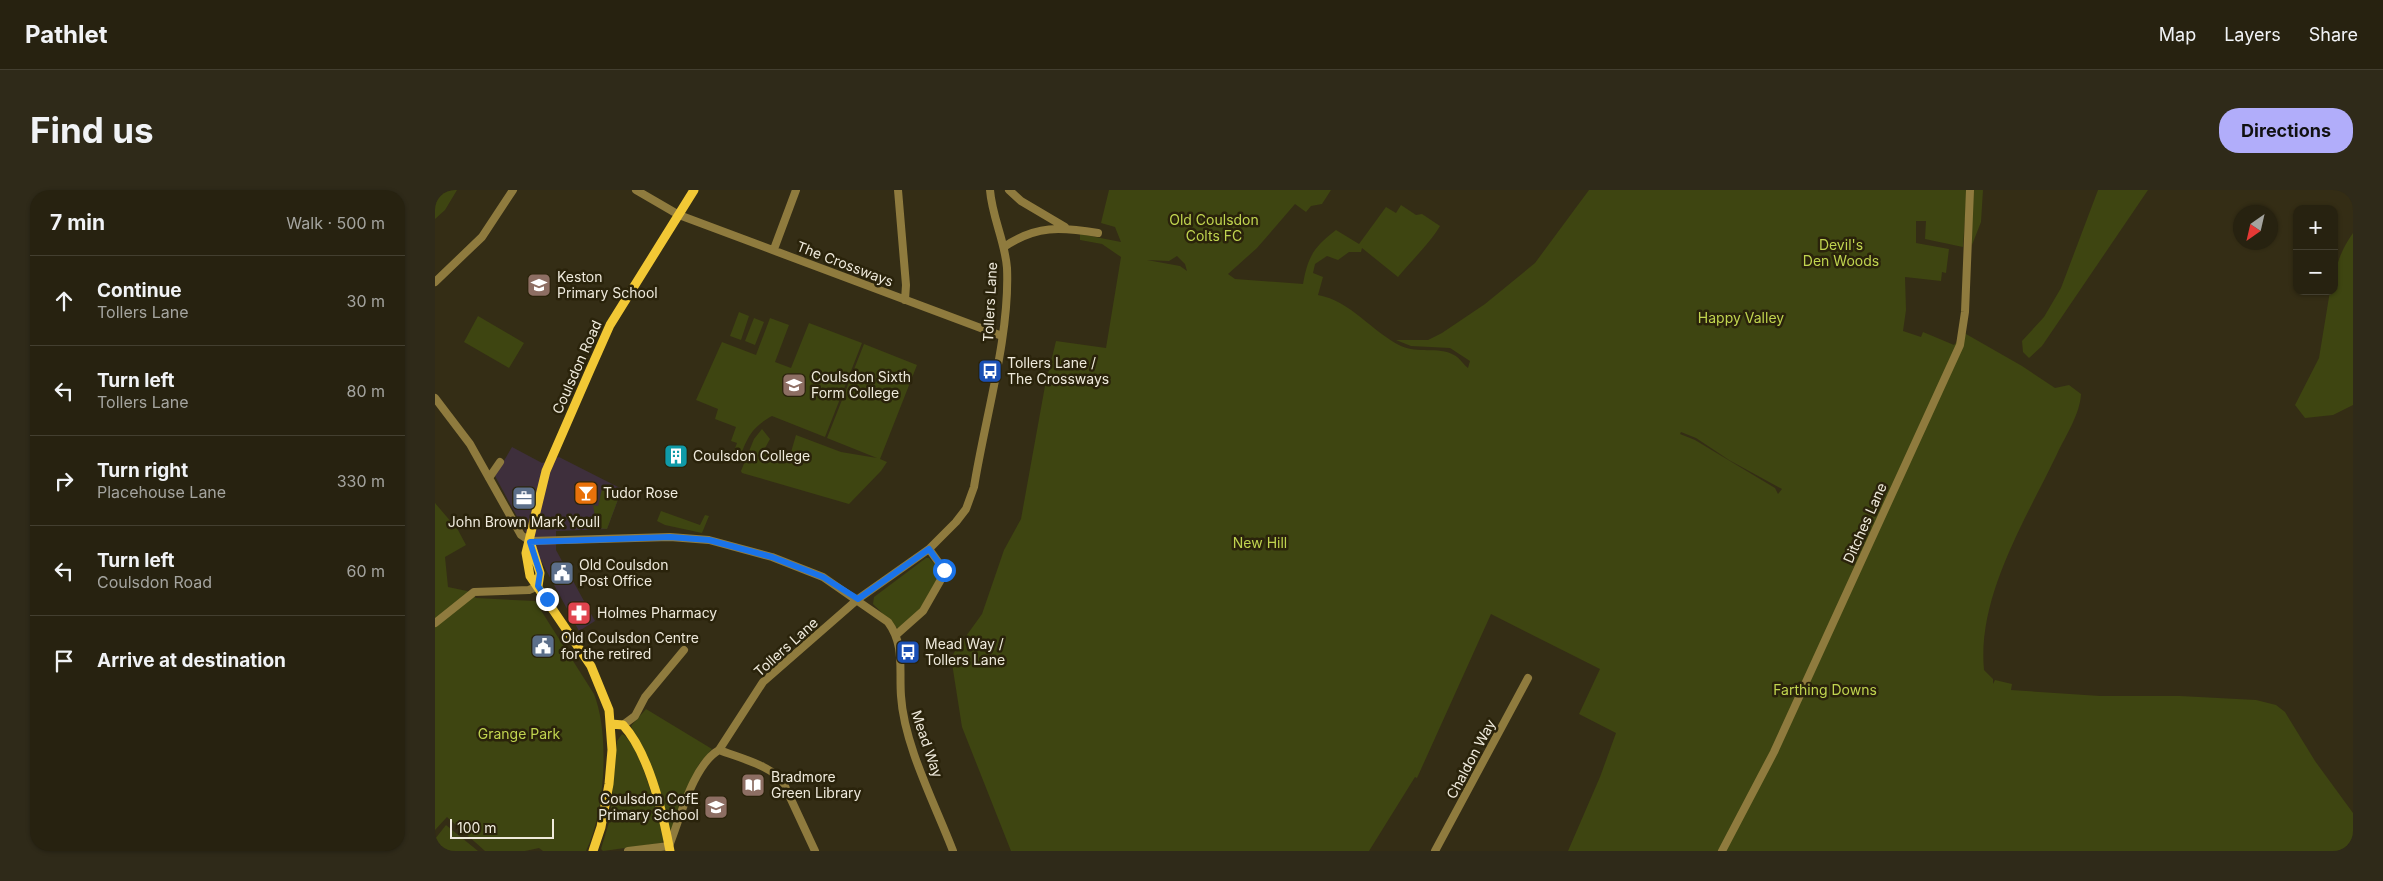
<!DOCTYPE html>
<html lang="en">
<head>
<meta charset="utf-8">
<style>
	body { margin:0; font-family:Inter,sans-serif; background:#2f2a19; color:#f1f3f6 }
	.controls { position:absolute; right:15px; top:15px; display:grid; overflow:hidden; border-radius:10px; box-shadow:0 1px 4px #0004 }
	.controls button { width:45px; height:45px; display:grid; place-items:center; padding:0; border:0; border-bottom:1px solid #433f30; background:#272210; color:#f1f3f6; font:25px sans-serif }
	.compass { position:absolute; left:1798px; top:15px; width:45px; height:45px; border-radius:50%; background:#272210; box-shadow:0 1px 4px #0004; rotate:214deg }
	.scale { position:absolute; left:15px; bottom:12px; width:104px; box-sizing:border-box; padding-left:5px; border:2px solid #efeadc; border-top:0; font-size:14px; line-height:18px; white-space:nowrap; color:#efeadc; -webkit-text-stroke:4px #2a230b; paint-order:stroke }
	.stop { position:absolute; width:15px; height:15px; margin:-11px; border:4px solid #1a73e8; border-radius:50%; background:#fff }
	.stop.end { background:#1a73e8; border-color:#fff; box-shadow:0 1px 5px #0008 }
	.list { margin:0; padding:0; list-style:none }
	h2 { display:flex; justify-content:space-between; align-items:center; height:65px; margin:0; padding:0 20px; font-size:21px }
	h2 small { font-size:16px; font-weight:400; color:#a4a49f }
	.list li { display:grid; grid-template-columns:32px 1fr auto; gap:15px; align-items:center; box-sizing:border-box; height:90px; padding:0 20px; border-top:1px solid #433f30 }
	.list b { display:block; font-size:19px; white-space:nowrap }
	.list p { margin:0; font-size:16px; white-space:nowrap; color:#a4a49f }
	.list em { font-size:16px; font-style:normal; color:#a4a49f }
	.icon { flex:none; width:28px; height:28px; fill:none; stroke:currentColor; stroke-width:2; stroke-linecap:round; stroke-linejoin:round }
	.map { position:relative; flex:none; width:1918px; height:661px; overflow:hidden; border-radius:20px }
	header { display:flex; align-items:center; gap:30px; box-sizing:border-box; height:70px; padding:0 25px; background:#272210; border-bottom:1px solid #433f30 }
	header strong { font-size:24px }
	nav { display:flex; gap:28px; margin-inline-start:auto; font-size:18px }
	.intro { display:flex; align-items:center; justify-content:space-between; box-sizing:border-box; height:120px; padding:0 30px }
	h1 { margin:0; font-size:35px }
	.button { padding:12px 22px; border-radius:20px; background:#b1adfa; color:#111; font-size:18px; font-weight:700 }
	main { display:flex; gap:30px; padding:0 30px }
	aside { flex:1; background:#272210; border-radius:20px; box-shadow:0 1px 4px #0004 }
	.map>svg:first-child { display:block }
	.commercial { fill:#3e2f3c }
	.green { fill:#3e4511; fill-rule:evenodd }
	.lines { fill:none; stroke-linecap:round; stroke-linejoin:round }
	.minor { stroke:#8f7b3e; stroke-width:8 }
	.major { stroke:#f2c835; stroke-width:9 }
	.route { stroke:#1a73e8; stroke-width:6 }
	.labels { text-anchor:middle; stroke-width:5; stroke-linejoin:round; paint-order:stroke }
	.park-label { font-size:14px; fill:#c0d44f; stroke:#2a230b }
	.street-label { font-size:14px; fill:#efeadc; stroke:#2a230b }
	.poi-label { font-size:14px; fill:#efeadc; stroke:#2a230b; text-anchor:start }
</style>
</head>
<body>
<header>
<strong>Pathlet</strong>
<nav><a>Map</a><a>Layers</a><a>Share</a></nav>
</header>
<div class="intro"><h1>Find us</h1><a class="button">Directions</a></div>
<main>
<aside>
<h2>7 min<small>Walk · 500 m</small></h2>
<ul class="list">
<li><svg class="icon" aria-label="ahead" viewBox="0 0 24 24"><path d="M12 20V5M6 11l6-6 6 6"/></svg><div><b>Continue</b><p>Tollers Lane</p></div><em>30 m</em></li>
<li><svg class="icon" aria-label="left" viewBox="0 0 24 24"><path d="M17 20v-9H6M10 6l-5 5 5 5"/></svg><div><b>Turn left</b><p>Tollers Lane</p></div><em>80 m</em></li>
<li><svg class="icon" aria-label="right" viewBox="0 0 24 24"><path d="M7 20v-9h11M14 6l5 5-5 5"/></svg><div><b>Turn right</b><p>Placehouse Lane</p></div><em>330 m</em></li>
<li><svg class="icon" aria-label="left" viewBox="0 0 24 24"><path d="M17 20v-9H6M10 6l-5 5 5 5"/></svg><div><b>Turn left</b><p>Coulsdon Road</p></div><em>60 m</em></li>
<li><svg class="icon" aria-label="arrive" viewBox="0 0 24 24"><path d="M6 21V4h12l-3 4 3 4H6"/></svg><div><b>Arrive at destination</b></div></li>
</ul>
</aside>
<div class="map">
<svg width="1918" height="661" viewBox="0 0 1918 661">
	<rect width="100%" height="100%" fill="#342d15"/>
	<path class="commercial" d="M77 257 107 273 124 267 187 299 172 339 121 341V360L160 431 144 441 60 286Z"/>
	<path class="green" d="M0 0H22L10 20 0 29Z
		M674 0H896L887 14 876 16 871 22 860 14 822 58 793 84 800 89 868 94C873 66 879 57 901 40L924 54 951 17 961 23 966 15 981 25 987 24 1005 36C995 53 976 71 963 87L927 58 926 62H914L903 70 892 66 880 74 878 83 888 87 883 105C916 111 937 142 966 156 983 164 1003 156 1019 165 1025 168 1028 174 1033 178L1035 171 1015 158 976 156 961 150H993L1007 143 1050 114 1100 73 1154 0H1532L1528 57 1490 49 1491 31H1481V53L1514 59 1511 83 1507 82 1506 91 1470 87 1471 120 1468 141 1486 147 1488 142 1519 155 1528 143 1531 144 1587 176 1620 198 1634 195 1646 204C1645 224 1631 245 1622 264 1591 329 1542 406 1549 480L1558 489V494L1560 490 1577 494 1576 500 1665 506H1745L1821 510 1841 515 1850 522 1880 571 1918 623V661H1133L1165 587 1181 543 1144 524 1165 479 1056 424 982 588 980 587 934 661H576L527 537 516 467 547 424 569 360 586 329 610 196 621 151 671 158 686 67 667 54 645 50V44L686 52 680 37 666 33ZM742 66 750 74 752 81 745 76 712 70 734 71ZM1246 242 1261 248 1294 270 1347 299 1343 304 1340 298 1260 250 1245 244Z
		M1536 0H1548L1546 32 1537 55Z
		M1663 0H1713L1607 156 1594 168 1588 162 1587 151 1609 127 1626 98Z
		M1918 43V215L1898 225 1870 228 1860 215 1884 168 1895 101H1899C1899 79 1905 61 1918 43Z
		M304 122 314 126 306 150 295 146Z
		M43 126 89 153 74 178 29 152Z
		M319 128 329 132 320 155 310 151Z
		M335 128 354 135 340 172 356 178 374 133 427 153 390 247 337 226C315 238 312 249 303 272L296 269 302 253 296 251 301 237 280 229 283 219 261 210 287 152 321 165Z
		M429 154 482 175 445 269 452 272 446 281 414 314 307 283 306 281 319 249 327 239 335 249 329 260 354 269 361 245 406 262 442 268 392 248Z
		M167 299 185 304 172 339 162 338 158 315 163 316Z
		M0 313 23 340 31 355 10 367 13 397 32 401 41 408 100 411 159 504C175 544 170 623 151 661H108L104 658 90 661H50L12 627 0 640Z
		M226 321 265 335 270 325 274 326 267 343 230 335 222 331Z
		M491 368H494L505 380 504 386 484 421 464 438H462L438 414 439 407Z
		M211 519 277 559 264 574 236 641 218 584 196 536Z
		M187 544C205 553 223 627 229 648L227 653 168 661 166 659 175 629 182 551Z
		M11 635 43 661H0V649Z"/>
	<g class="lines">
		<path class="minor" d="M201 0 244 25 567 146
			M463 0 471 95 470 110
			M574 0 586 11 630 37
			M569 57C601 35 626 37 663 43
			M339 59 361 0
			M0 92 47 47 78 0
			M0 208 35 254 86 345 95 351 235 347 274 350 337 367 388 387 453 432C470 455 464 479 466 506 469 555 500 614 518 661
			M54 288 65 272
			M0 433 39 402 94 400 103 396
			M461 445 488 421 508 386 509 380 494 359
			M188 535 200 526 210 507 249 460
			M284 560C305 568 331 574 347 590L380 661
			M193 661 234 656C245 629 258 575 284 560L328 492 423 409 494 359 521 332 531 319 539 297C550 228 575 146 572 78 570 51 557 27 555 0
			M1000 661 1093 488
			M1287 661 1339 562 1525 155 1530 122 1535 0"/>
		<path class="major" d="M95 351 105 383 103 396
			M176 534 188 535C214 563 228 624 235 661
			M158 661 166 637 174 594 177 560 174 520 156 476 95 386 91 363 111 281 155 180 175 135 259 0"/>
	</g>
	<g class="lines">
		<path class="route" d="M112 409 103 396 105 383 95 352 235 347 274 350 337 367 388 387 423 409 494 359 509 380"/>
	</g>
	<defs>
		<g id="school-square" transform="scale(1.25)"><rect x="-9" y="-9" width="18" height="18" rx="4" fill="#8d6e63" stroke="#2a230b"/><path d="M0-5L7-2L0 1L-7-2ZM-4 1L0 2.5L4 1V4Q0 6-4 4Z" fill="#fff"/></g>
		<g id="bus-square" transform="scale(1.25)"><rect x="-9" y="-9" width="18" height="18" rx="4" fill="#1a4fb4" stroke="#2a230b"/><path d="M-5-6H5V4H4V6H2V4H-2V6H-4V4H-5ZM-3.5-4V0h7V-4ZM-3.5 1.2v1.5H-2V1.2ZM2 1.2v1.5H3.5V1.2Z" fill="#fff"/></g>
		<g id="university-square" transform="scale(1.25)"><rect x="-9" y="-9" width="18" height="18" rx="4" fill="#8d6e63" stroke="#2a230b"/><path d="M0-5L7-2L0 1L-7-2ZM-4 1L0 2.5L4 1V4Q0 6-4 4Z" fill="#fff"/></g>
		<g id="building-square" transform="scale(1.25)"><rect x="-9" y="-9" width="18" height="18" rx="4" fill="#0f9aa8" stroke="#2a230b"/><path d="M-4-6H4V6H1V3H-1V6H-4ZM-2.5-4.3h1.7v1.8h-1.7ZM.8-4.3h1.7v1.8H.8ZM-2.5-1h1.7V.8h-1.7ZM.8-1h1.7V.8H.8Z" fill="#fff"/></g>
		<g id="bar-square" transform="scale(1.25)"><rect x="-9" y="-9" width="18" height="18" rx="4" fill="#e8710a" stroke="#2a230b"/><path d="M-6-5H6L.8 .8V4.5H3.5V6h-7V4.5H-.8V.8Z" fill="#fff"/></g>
		<g id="office-square" transform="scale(1.25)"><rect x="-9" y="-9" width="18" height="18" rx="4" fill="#5c6f8a" stroke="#2a230b"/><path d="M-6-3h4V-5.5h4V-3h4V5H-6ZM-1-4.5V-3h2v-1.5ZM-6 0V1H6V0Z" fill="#fff"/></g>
		<g id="civic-square" transform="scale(1.25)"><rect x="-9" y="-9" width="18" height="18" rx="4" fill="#5c6f8a" stroke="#2a230b"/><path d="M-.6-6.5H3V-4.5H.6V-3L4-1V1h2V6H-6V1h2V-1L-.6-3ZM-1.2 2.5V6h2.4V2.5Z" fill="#fff"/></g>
		<g id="pharmacy-square" transform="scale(1.25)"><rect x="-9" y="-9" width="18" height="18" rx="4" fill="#e0444e" stroke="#2a230b"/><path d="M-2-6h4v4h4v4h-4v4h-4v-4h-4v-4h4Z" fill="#fff"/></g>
		<g id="library-square" transform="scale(1.25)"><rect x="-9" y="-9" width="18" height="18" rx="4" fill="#8d6e63" stroke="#2a230b"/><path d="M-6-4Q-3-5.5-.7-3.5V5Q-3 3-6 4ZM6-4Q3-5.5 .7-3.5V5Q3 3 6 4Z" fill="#fff"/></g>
	</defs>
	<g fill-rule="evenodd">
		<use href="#school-square" x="104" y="95"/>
		<use href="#bus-square" x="555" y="181"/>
		<use href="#university-square" x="359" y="195"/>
		<use href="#building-square" x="241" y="266"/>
		<use href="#bar-square" x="151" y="303"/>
		<use href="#office-square" x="89" y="308"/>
		<use href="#civic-square" x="127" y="383"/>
		<use href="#pharmacy-square" x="144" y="423"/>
		<use href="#civic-square" x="108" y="456"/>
		<use href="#bus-square" x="473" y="462"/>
		<use href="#library-square" x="318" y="595"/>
		<use href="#school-square" x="281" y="617"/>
	</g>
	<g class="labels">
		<g class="park-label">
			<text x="779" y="35">Old Coulsdon<tspan x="779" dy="16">Colts FC</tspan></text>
			<text x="1406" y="60">Devil's<tspan x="1406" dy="16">Den Woods</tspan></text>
			<text x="1306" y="133">Happy Valley</text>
			<text x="825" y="358">New Hill</text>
			<text x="1390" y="505">Farthing Downs</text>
			<text x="84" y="549">Grange Park</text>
		</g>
		<g class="street-label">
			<text transform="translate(410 74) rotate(21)" y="5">The Crossways</text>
			<text transform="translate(555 112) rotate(-87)" y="5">Tollers Lane</text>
			<text transform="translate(142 177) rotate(-66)" y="5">Coulsdon Road</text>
			<text transform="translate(1430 333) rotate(-66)" y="5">Ditches Lane</text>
			<text transform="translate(351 457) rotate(-42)" y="5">Tollers Lane</text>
			<text transform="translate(492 554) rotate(71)" y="5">Mead Way</text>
			<text transform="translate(1036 569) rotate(-62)" y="5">Chaldon Way</text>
		</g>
		<g class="poi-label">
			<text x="122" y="92">Keston<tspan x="122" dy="16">Primary School</tspan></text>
			<text x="572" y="178">Tollers Lane /<tspan x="572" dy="16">The Crossways</tspan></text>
			<text x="376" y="192">Coulsdon Sixth<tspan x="376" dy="16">Form College</tspan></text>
			<text x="258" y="271">Coulsdon College</text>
			<text x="168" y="308">Tudor Rose</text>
			<text x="89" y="337" text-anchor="middle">John Brown Mark Youll</text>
			<text x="144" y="380">Old Coulsdon<tspan x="144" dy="16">Post Office</tspan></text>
			<text x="162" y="428">Holmes Pharmacy</text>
			<text x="126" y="453">Old Coulsdon Centre<tspan x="126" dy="16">for the retired</tspan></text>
			<text x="490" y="459">Mead Way /<tspan x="490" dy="16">Tollers Lane</tspan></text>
			<text x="336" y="592">Bradmore<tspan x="336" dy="16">Green Library</tspan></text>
			<text x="264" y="614" text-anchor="end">Coulsdon CofE<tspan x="264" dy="16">Primary School</tspan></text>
		</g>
	</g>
</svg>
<div class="controls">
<button>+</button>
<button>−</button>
</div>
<svg class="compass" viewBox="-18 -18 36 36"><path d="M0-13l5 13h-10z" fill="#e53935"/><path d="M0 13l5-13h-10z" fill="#a4a49f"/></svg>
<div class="scale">100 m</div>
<div class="stop" style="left:509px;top:380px"></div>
<div class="stop end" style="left:112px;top:409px"></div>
</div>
</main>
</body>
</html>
